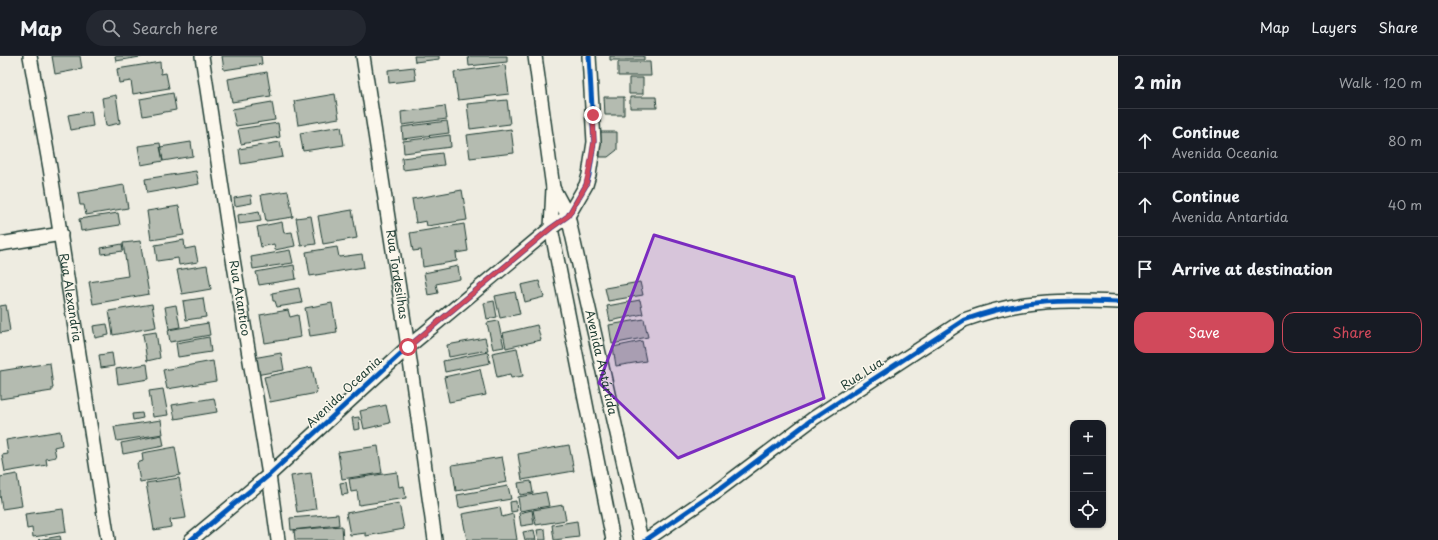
<!DOCTYPE html>
<html lang="en">
<head>
<meta charset="utf-8">
<style>
	body { margin:0; font-family:"Playpen Sans",sans-serif; background:#242831; color:#f1f3f6 }
	.controls { position:absolute; right:12px; bottom:12px; display:grid; overflow:hidden; border-radius:8px; box-shadow:0 1px 3px #0004 }
	.controls button { width:36px; height:36px; display:grid; place-items:center; padding:0; border:0; border-bottom:1px solid #363941; background:#171b24; color:#f1f3f6; font:20px sans-serif }
	.stop { position:absolute; width:12px; height:12px; margin:-9px; border:3px solid #d1495b; border-radius:50%; background:#fff }
	.stop.end { background:#d1495b; border-color:#fff; box-shadow:0 1px 4px #0008 }
	.list { margin:0; padding:0; list-style:none }
	h2 { display:flex; justify-content:space-between; align-items:center; height:52px; margin:0; padding:0 16px; font-size:17px }
	h2 small { font-size:13px; font-weight:400; color:#9ea1a6 }
	.list li { display:grid; grid-template-columns:26px 1fr auto; gap:12px; align-items:center; box-sizing:border-box; height:64px; padding:0 16px; border-top:1px solid #363941 }
	.list b { display:block; font-size:15px; white-space:nowrap }
	.list p { margin:0; font-size:13px; white-space:nowrap; color:#9ea1a6 }
	.list em { font-size:13px; font-style:normal; color:#9ea1a6 }
	.actions { display:flex; gap:8px; padding:12px 16px }
	.actions a { flex:1; padding:9px 0; border:1px solid #d1495b; border-radius:12px; text-align:center; font-size:14px; color:#d1495b }
	.actions .main { background:#d1495b; color:#fff }
	.icon { flex:none; width:22px; height:22px; fill:none; stroke:currentColor; stroke-width:2; stroke-linecap:round; stroke-linejoin:round }
	.map { position:relative; flex:none; width:1118px; height:484px; overflow:hidden }
	header { display:flex; align-items:center; gap:24px; box-sizing:border-box; height:56px; padding:0 20px; background:#171b24; border-bottom:1px solid #363941 }
	header strong { font-size:19px }
	nav { display:flex; gap:22px; margin-inline-start:auto; font-size:14px }
	.search { width:280px; height:36px; background:#242831; display:flex; align-items:center; gap:10px; box-sizing:border-box; padding:0 14px; border-radius:22px; color:#9ea1a6; font-size:15px }
	main { display:flex }
	aside { flex:1; background:#171b24 }
	.map>svg:first-child { display:block }
	.building { fill:#b4bbb0; stroke:#1f3d34 }
	.lines { fill:none; stroke-linecap:round; stroke-linejoin:round }
	.minor-casing { stroke:#1f3d34; stroke-width:16 }
	.minor { stroke:#fbf7ec; stroke-width:13 }
	.cycleway-casing { stroke:#fbf7ec; stroke-width:8 }
	.cycleway { stroke:#0057b8; stroke-width:5 }
	.route { stroke:#d1495b; stroke-width:5 }
	.marked { fill:#7b2cbf; fill-opacity:0.2; stroke:#7b2cbf; stroke-width:3; stroke-linejoin:round }
	.labels { text-anchor:middle; stroke-width:3; stroke-linejoin:round; paint-order:stroke }
	.street-label { font-size:12px; fill:#1f3d34; stroke:#fbf7ec }
</style>
</head>
<body>
<header>
<strong>Map</strong>
<div class="search"><svg class="icon" aria-label="search" viewBox="0 0 24 24"><circle cx="10" cy="10" r="6"/><path d="M15 15l6 6"/></svg>Search here</div>
<nav><a>Map</a><a>Layers</a><a>Share</a></nav>
</header>
<main>
<div class="map">
<svg width="1118" height="484" viewBox="0 0 1118 484">
	<rect width="100%" height="100%" fill="#eeece1"/>
	<filter id="ink" filterUnits="userSpaceOnUse"><feTurbulence type="fractalNoise" baseFrequency=".025" numOctaves="2"/><feDisplacementMap in="SourceGraphic" scale="8" xChannelSelector="R" yChannelSelector="G"/><feConvolveMatrix kernelMatrix="1 2 1 2 8 2 1 2 1" color-interpolation-filters="sRGB"/></filter>
	<g filter="url(#ink)">
		<path class="building" d="M52 0H80L82 13 55 18Z
			M115 0H146L116 5Z
			M222 0H261L262 8 224 14Z
			M414 0H439V3L415 6Z
			M468 0H507V6L469 10Z
			M610 0H644V4H610Z
			M160 6 161 18 166 17 169 32 133 38 131 25 119 27 117 13Z
			M618 6H650L651 20H618Z
			M505 9 509 38 458 44 454 16Z
			M414 11 416 24 389 27 388 14Z
			M267 16 271 40 232 46 228 23Z
			M629 22H643V38H629Z
			M173 37 176 54 143 60 140 43Z
			M335 38 339 62 298 69 294 45Z
			M116 39 120 67 106 70 102 42Z
			M604 41H624V59H605Z
			M630 41H656L657 52H630Z
			M507 44 510 68 470 73 467 48Z
			M272 46 275 64 236 70 232 53Z
			M445 50 447 63 402 69 401 56Z
			M91 55 93 70 71 74 68 59Z
			M447 65 449 77 403 83 402 71Z
			M278 67 280 81 241 88 238 73Z
			M341 70 344 89 303 95 300 77Z
			M511 73 514 97 470 102 467 79Z
			M600 76H617V94L608 101H600Z
			M450 79 451 91 404 97 403 85Z
			M191 86 193 100 163 105 160 91Z
			M280 86 283 101 241 108 239 93Z
			M160 87 163 105 141 109 138 90Z
			M442 97 444 109 403 114 402 102Z
			M196 115 199 128 147 137 145 123Z
			M124 129 128 152 86 159 84 149H80L78 137Z
			M462 134 467 164 427 170 426 165 416 167 412 143Z
			M288 135 293 161 266 165 261 139Z
			M251 139 252 147 235 150 234 142Z
			M179 150 184 179 151 184 147 155Z
			M352 154 357 182 323 188 318 160Z
			M259 155 261 165 239 168 238 159Z
			M118 157 120 169 81 175 79 163Z
			M311 160 316 188 301 190 296 162Z
			M282 166 284 177 292 176 295 190 275 194 274 188 261 191 257 171Z
			M464 168 468 195 456 197 457 205 423 211 421 194 413 195 410 177Z
			M184 184 185 193 195 191 198 206 179 209 178 202 157 205 155 189Z
			M140 185 149 238 93 248 89 226 128 220 123 187Z
			M122 188 123 195 102 198 101 192Z
			M337 191 339 201 362 198 364 211 310 220 306 196Z
			M290 194 293 207 253 213 251 201Z
			M207 209 211 233 182 238 177 214Z
			M294 209 296 223 259 229 256 216Z
			M458 210 460 223 436 228 438 237 428 239 424 217Z
			M539 225 544 241 525 246 521 229Z
			M640 226 643 239 608 245 605 232Z
			M299 232 302 247 277 251 275 245H273L272 237Z
			M515 236 520 258 500 262 495 240Z
			M203 242 206 261 186 264 183 245Z
			M640 244 643 258 610 265 607 250Z
			M494 245 497 261 487 263 484 247Z
			M332 247 337 276 310 280 305 252Z
			M152 248 156 271 113 279 109 255Z
			M6 249 10 275 0 277V250Z
			M176 249 180 271 169 273 165 251Z
			M288 254 290 261 298 259 301 281 265 287 260 259Z
			M644 263 648 281 612 288 609 269Z
			M498 265 504 291 493 293 487 267Z
			M208 267 210 279 170 286 168 274Z
			M107 268 109 279 95 282 93 270Z
			M537 269 541 284 506 292 503 277Z
			M156 276 160 302 147 305 143 278Z
			M209 281 211 296 178 301 176 287Z
			M485 282 488 294 449 301 447 289Z
			M642 285 646 305 616 310 613 291Z
			M517 292 523 320 511 322 510 318 497 321 492 297Z
			M488 296 490 307 445 316 443 305Z
			M112 297 114 310 101 312 99 299Z
			M281 297 284 314 256 319 253 302Z
			M213 305 216 325 167 333 163 314Z
			M50 307 53 332H52V335L0 343V315Z
			M147 308 149 323 118 328 116 313Z
			M312 311 317 337 270 346 264 321Z
			M480 313 486 339 449 346 444 321Z
			M163 333 168 359 153 361 149 335Z
			M214 342 217 356 175 363 172 349Z
			M386 349 390 367 364 373 360 355Z
			M142 357 143 362 133 364 132 358Z
			M359 361 360 373 354 374 352 362Z
			M161 364 163 378 117 385 114 371Z
			M60 375 62 389 54 391 56 401 46 403 47 409 5 416 2 399 8 398 6 384Z
			M162 379 164 390 123 398 121 387Z
			M569 389 574 415 522 424 518 398Z
			M378 390 382 417 342 423 338 396Z
			M175 391 180 419 140 426 137 407 143 405 142 397Z
			M502 401 507 426 456 435 452 409Z
			M397 416 399 431 404 430 406 442 359 449 357 435 351 436 349 423Z
			M311 417 316 453 297 456 291 420Z
			M17 418 22 450 2 453 0 439V421Z
			M179 422 186 462 170 464 171 471 154 474 146 427Z
			M531 425 533 437 520 439 518 427Z
			M346 426 348 438 342 439 340 427Z
			M508 430 511 443 459 452 457 439Z
			M546 436 549 450 520 455 518 441Z
			M516 445 517 455 511 456 510 446Z
			M399 447 404 473 366 480V477L350 479 346 457Z
			M563 449 566 464 536 469 533 454Z
			M500 451 502 461 513 458 517 484H467L462 458Z
			M63 453 66 476 33 481 32 472 27 473 25 458Z
			M532 454 534 468 521 470 519 457Z
			M338 458 339 469 291 474 290 462Z
			M577 465 579 481 554 484 552 469Z
			M342 470 343 484H295L294 474Z
			M545 473 546 484H539L537 474Z
			M534 474 536 484H525L523 476Z
			M60 480 61 484H38Z"/>
		<g class="lines">
			<g class="minor-casing">
				<g id="minor">
					<path id="s1" d="M30 0 50 112 108 484"/>
					<path id="s2" d="M202 0 230 185 269 419 278 484"/>
					<path id="s3" d="M363 0 408 291 435 484"/>
					<path d="M535 0 553 132 551 172 613 484"/>
					<path id="s4" d="M553 132 568 160 641 484"/>
					<path d="M0 188 61 178"/>
					<path d="M191 484 269 419 408 291 551 172 568 160 586 129 589 119 594 86 589 0"/>
					<path d="M646 484 717 435 814 362 964 264C984 257 1005 251 1026 248 1056 244 1088 245 1118 246"/>
				</g>
			</g>
			<use href="#minor" class="minor"/>
			<g class="cycleway-casing">
				<path id="cycleway" d="M191 484 269 419 408 291 551 172 568 160 586 129 589 119 594 86 589 0
					M646 484 717 435 814 362 964 264C984 257 1005 251 1026 248 1056 244 1088 245 1118 246"/>
			</g>
			<use href="#cycleway" class="cycleway"/>
		</g>
	</g>
	<g class="lines" filter="url(#ink)">
		<path class="route" d="M408 291 551 172 568 160 586 129 590 110 594 86 593 59"/>
	</g>
	<path class="marked" d="M654 179 794 221 824 342 678 402 599 327Z"/>
	<g class="labels">
		<g class="street-label">
			<text dy="4" stroke="none"><textPath href="#s3" startOffset="221">Rua Tordesilhas</textPath></text>
			<text dy="4" stroke="none"><textPath href="#s1" startOffset="245">Rua Alexandria</textPath></text>
			<text dy="4" stroke="none"><textPath href="#s2" startOffset="245">Rua Atantico</textPath></text>
			<text dy="4" stroke="none"><textPath href="#s4" startOffset="182">Avenida Antártida</textPath></text>
			<text transform="translate(862 318) rotate(-33)" y="4">Rua Lua</text>
			<text transform="translate(344 336) rotate(-43)" y="4">Avenida Oceania</text>
		</g>
	</g>
</svg>
<div class="controls">
<button>+</button>
<button>−</button>
<button><svg class="icon" aria-label="locate" viewBox="0 0 24 24"><circle cx="12" cy="12" r="6"/><path d="M12 2v4M12 18v4M2 12h4M18 12h4"/></svg></button>
</div>
<div class="stop" style="left:408px;top:291px"></div>
<div class="stop end" style="left:593px;top:59px"></div>
</div>
<aside>
<h2>2 min<small>Walk · 120 m</small></h2>
<ul class="list">
<li><svg class="icon" aria-label="ahead" viewBox="0 0 24 24"><path d="M12 20V5M6 11l6-6 6 6"/></svg><div><b>Continue</b><p>Avenida Oceania</p></div><em>80 m</em></li>
<li><svg class="icon" aria-label="ahead" viewBox="0 0 24 24"><path d="M12 20V5M6 11l6-6 6 6"/></svg><div><b>Continue</b><p>Avenida Antartida</p></div><em>40 m</em></li>
<li><svg class="icon" aria-label="arrive" viewBox="0 0 24 24"><path d="M6 21V4h12l-3 4 3 4H6"/></svg><div><b>Arrive at destination</b></div></li>
</ul>
<div class="actions"><a class="main">Save</a><a>Share</a></div>
</aside>
</main>
</body>
</html>
